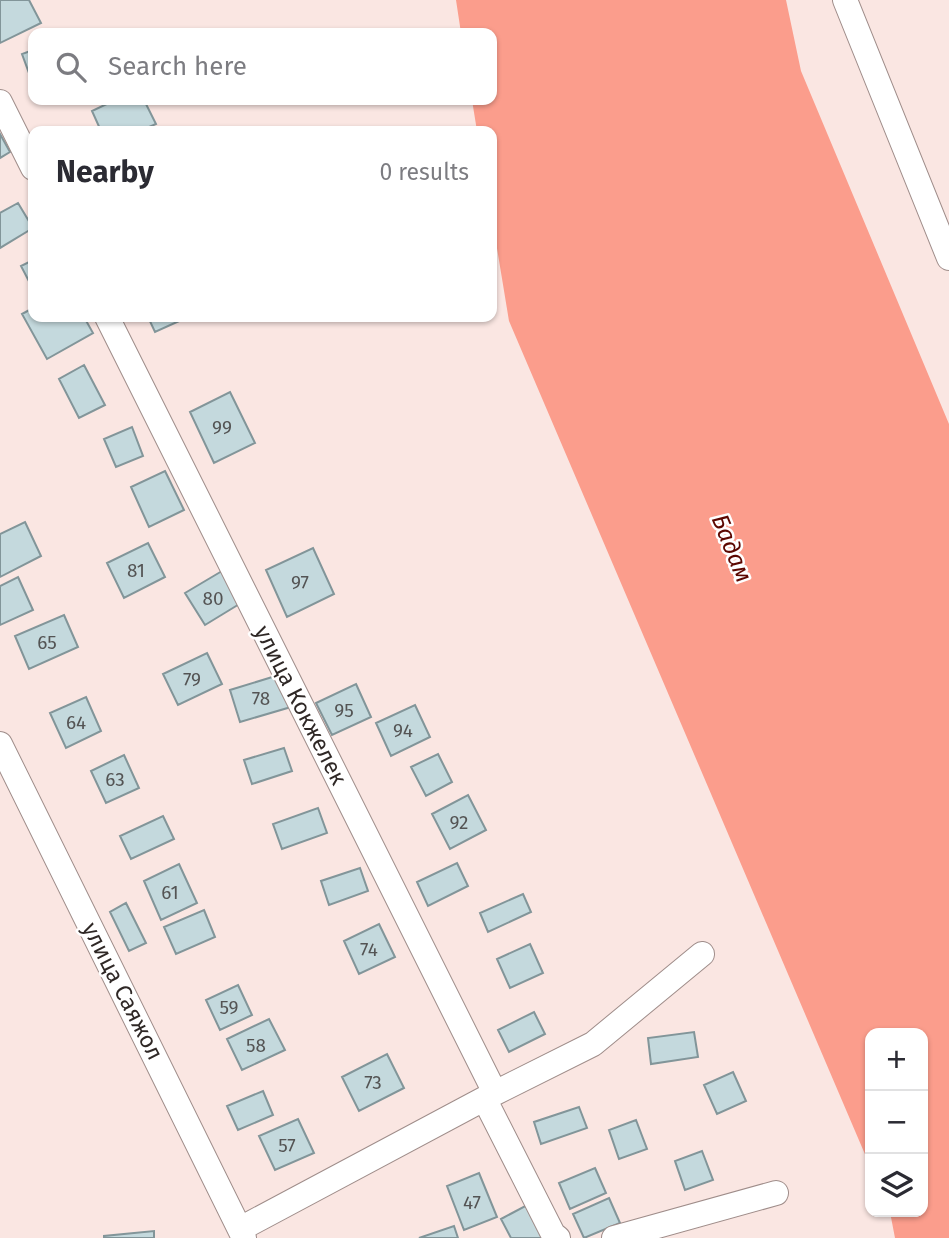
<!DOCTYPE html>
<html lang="en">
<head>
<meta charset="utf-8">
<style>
	body { margin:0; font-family:"Fira Sans",sans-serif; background:#f7f7f7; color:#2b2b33 }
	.controls { position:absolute; right:21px; bottom:21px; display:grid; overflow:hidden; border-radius:14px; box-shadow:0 2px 5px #0004 }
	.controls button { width:63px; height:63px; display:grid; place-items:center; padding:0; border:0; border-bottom:2px solid #e1e1e2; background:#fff; color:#2b2b33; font:35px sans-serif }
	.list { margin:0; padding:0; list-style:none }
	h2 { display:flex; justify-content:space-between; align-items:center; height:91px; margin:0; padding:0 28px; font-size:30px }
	h2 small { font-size:23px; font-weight:400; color:#7c7c81 }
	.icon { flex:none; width:38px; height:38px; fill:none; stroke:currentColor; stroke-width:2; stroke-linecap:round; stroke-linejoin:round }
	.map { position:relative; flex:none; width:949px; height:1238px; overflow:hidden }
	.search { position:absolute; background:#fff; box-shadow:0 2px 5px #0004; left:28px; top:28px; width:469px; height:77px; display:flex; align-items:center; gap:18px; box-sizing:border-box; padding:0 24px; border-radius:14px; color:#7c7c81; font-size:26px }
	.panel { position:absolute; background:#fff; box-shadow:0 2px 5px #0004; left:28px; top:126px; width:469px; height:196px; border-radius:14px }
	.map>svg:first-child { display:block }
	.water { fill:#fb9d8c }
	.building { fill:#c4d9dd; stroke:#829599; stroke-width:2 }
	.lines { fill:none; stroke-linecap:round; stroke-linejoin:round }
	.street-casing { stroke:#9f8d8a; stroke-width:26 }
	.street { stroke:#fff; stroke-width:24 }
	.labels { text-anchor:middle; stroke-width:5; stroke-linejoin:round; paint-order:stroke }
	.number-label { font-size:19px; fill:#545454 }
	.street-label { font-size:23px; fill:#2f2826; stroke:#fff }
	.water-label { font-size:24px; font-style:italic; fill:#5c0700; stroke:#fff }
</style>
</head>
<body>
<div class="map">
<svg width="949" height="1238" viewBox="0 0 949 1238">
	<rect width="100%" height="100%" fill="#fae6e2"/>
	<path class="water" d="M456 0H786L801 71 949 424V1238H895L890 1212H923V1033H870V1166L509 321 492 218V131H477L472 100H492V33H461Z"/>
	<path class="building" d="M0 0H29L41 23 0 43Z
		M33 50V84L22 54Z
		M115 100H144L156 124 140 131H101L92 111Z
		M0 134 10 152 0 158Z
		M18 203 33 228 0 248V213Z
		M33 260V289L21 266Z
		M33 308V317H84L93 333 47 359 22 314Z
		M148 317H188L155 332Z
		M84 365 105 405 79 418 59 379Z
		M230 392 255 443 214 463 190 412Z
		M132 427 143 456 116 467 104 439Z
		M165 471 184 510 149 527 131 487Z
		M25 522 41 556 0 577V534Z
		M148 543 165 577 124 598 107 563Z
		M313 548 334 594 287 617 266 570Z
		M222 571 241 603 205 625 185 593Z
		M18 577 33 610 0 625V586Z
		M64 615 78 647 29 669 15 636Z
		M207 653 222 684 178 705 163 674Z
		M282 674 291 707 240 722 230 690Z
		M356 684 371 717 332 735 316 703Z
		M86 697 101 731 66 748 50 713Z
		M415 705 430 737 391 756 376 723Z
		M284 748 292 771 252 784 244 760Z
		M438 754 452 782 426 796 411 767Z
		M124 755 139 788 106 803 91 771Z
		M468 795 486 830 450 849 432 814Z
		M318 808 327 833 282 849 273 824Z
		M163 816 174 839 131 859 120 836Z
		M457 863 468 886 428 906 417 882Z
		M179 864 197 903 161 920 144 881Z
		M360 868 368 891 329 905 321 881Z
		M523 894 531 912 488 932 480 913Z
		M126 903 146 943 129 951 110 912Z
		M204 910 215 937 176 954 164 927Z
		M379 924 395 957 359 974 344 941Z
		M530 944 543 973 510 988 497 959Z
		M238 985 252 1015 220 1030 206 1000Z
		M534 1012 545 1034 509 1052 498 1030Z
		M269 1019 285 1050 242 1070 227 1039Z
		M694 1032 698 1057 651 1064 648 1038Z
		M387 1054 404 1088 359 1111 342 1077Z
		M733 1072 746 1101 717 1114 704 1085Z
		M263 1091 273 1115 238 1130 227 1106Z
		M579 1107 587 1128 541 1144 534 1122Z
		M298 1119 314 1153 275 1170 259 1136Z
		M636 1120 647 1149 619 1159 609 1130Z
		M702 1151 713 1180 685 1190 675 1161Z
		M595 1168 606 1193 570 1209 559 1183Z
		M479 1173 497 1217 464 1230 447 1186Z
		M609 1198 620 1223 584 1238 573 1214Z
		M529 1204 546 1238H511L501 1219Z
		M454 1226 458 1238H419Z
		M154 1231V1238H104V1236Z"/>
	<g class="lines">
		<g class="street-casing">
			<path id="street" d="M845 0 949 258
				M0 102 33 168
				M107 317 495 1093
				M0 744 244 1238
				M485 1100 553 1234 558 1238
				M240 1229 495 1093 593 1044 702 954
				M614 1238 776 1193"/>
		</g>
		<use href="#street" class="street"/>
	</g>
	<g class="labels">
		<g class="number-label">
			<text x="222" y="434">99</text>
			<text x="136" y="577">81</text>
			<text x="300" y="589">97</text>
			<text x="213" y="605">80</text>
			<text x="47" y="649">65</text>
			<text x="192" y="686">79</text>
			<text x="261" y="705">78</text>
			<text x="344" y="717">95</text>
			<text x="76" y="729">64</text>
			<text x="403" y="737">94</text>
			<text x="115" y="786">63</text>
			<text x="459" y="829">92</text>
			<text x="170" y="899">61</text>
			<text x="369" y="956">74</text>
			<text x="229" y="1014">59</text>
			<text x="256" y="1052">58</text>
			<text x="373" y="1089">73</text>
			<text x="287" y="1152">57</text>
			<text x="472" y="1209">47</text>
		</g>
		<g class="street-label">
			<text transform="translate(301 705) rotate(63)" y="8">улица Кокжелек</text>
			<text transform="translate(123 991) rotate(63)" y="8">улица Саяжол</text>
		</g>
		<g class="water-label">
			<text transform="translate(732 548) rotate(68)" y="8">Бадам</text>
		</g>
	</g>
</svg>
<div class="controls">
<button>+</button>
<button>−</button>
<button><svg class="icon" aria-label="layers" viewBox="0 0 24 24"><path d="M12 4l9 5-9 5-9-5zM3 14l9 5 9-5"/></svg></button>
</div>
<div class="search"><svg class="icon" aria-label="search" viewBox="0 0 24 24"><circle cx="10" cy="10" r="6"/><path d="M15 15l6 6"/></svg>Search here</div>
<section class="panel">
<h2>Nearby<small>0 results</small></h2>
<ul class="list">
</ul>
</section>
</div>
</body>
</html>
